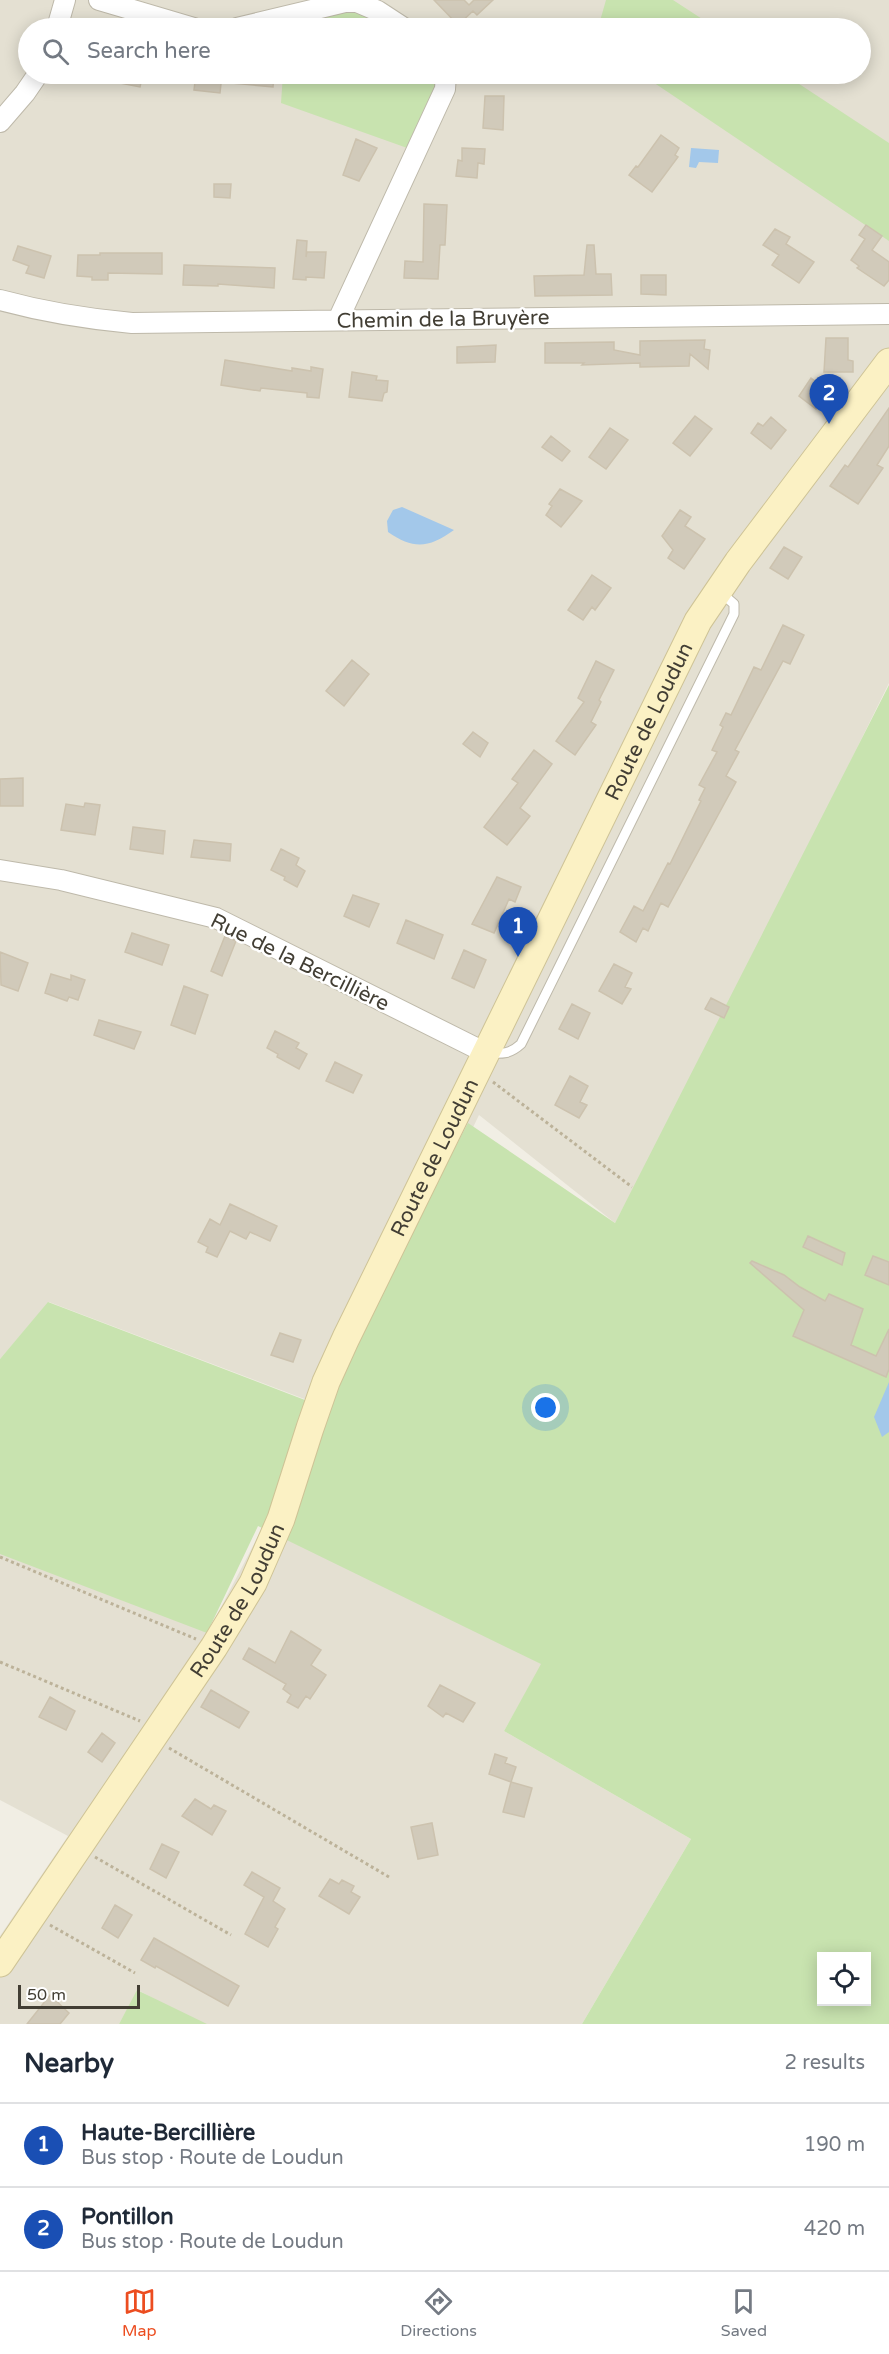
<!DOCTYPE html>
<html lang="en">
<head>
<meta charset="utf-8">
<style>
	body { margin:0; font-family:"Varela Round",sans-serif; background:#f2f2f3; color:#1f2937 }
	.controls { position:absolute; right:18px; bottom:18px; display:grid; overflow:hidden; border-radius:0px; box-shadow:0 3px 15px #0003 }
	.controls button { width:54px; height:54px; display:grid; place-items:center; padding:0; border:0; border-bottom:2px solid #e0e1e3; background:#fff; color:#1f2937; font:30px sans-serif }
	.scale { position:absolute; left:18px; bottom:15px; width:122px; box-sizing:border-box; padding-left:6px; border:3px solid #423e34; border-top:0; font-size:16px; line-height:21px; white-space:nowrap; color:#423e34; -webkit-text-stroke:4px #fff; paint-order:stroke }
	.you { position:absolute; left:546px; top:1408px; width:21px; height:21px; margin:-15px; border:4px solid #fff; border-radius:50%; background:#1a73e8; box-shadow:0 0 0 9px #1a73e833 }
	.badge { display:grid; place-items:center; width:39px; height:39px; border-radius:50%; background:#ec4d20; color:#fff; font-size:20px; font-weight:700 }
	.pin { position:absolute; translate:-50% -50px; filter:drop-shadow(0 2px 3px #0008) }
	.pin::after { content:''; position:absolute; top:32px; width:21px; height:18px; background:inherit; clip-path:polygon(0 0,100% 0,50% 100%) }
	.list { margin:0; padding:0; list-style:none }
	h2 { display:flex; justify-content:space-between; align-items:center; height:78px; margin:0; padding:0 24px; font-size:26px }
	h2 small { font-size:20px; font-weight:400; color:#747a83 }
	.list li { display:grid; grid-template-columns:39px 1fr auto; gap:18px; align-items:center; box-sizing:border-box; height:84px; padding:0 24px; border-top:2px solid #e0e1e3 }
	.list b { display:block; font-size:22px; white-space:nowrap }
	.list p { margin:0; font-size:20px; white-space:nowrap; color:#747a83 }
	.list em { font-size:20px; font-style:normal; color:#747a83 }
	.icon { flex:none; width:33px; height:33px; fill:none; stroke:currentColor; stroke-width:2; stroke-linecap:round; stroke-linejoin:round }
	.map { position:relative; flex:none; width:889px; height:2024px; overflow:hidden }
	.search { position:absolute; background:#fff; box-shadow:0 3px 15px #0003; left:18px; right:18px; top:18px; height:66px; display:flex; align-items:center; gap:15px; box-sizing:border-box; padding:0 21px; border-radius:33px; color:#747a83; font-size:22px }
	.sheet { height:246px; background:#fff }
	nav { display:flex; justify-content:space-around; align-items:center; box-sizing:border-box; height:84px; border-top:2px solid #e0e1e3; background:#fff; font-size:16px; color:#747a83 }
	nav a { display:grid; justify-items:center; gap:3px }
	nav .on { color:#ec4d20 }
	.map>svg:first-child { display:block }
	.residential { fill:#e4e0d2; fill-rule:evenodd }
	.green { fill:#c8e3af; fill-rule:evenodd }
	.water { fill:#a3c8ea }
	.building { fill:#d1caba; stroke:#ccc2ae; stroke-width:1.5 }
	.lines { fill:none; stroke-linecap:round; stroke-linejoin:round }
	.lane-casing { stroke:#beb9aa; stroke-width:11 }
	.street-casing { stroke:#beb9aa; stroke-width:22 }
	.secondary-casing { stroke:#cec396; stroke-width:29 }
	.path { stroke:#bcb299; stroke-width:3; stroke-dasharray:3 3; stroke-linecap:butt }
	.lane { stroke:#fff; stroke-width:9 }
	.street { stroke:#fff; stroke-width:20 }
	.secondary { stroke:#fbf1c4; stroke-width:27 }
	.labels { text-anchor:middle; stroke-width:5; stroke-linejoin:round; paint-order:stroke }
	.street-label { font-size:21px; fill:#423e34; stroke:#fff }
</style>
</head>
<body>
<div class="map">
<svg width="889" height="2024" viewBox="0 0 889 2024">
	<rect width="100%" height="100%" fill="#f1eee4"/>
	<path class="residential" d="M0 0H889V683L724 1018 615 1223 479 1115 336 1411 49 1302 0 1359ZM28 28H860V74H28Z
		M265 1523 542 1664 504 1731 691 1839 582 2024H200L138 1990 119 2024H0V1936L68 1836 0 1800V1543L208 1632Z"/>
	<path class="green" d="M606 0H673L716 28H598Z
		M349 11 363 14 390 28H285V26Z
		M283 74H439L440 77 410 149 281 103Z
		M641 74H784L889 143V241Z
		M889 685V2024H582L691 1839 504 1731 541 1664 258 1526 207 1633 0 1554V1359L48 1302 318 1405 468 1123 615 1223ZM822 1956H866V2002H822Z
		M137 1990 207 2024H119Z"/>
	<path class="water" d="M691 148 719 150 718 163 699 162 696 168 689 167Z
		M402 507 454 530C429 548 414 550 388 532L387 521 393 510Z
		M889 1382V1432L882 1437 874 1417Z"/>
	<path class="building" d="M434 0H464L469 5 474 0H493L477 15 473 11 458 25Z
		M105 74H143L140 87 104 80Z
		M196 74H222L220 93 194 90Z
		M233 74H274L273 87 232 83Z
		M485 96H504L503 130 483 128Z
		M661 135 679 148 675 155 678 157 652 192 629 175 636 166 638 167Z
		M356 139 377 148 359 181 343 175Z
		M462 148 485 149 484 164 478 163 477 178 456 176 458 160 462 161Z
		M214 184H231L230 198 214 197Z
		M424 204 447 205 445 245H440L438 279 404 278 405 261 423 262Z
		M866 225 882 236 872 250 889 262V280L884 286 857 268 859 266 851 260 865 239 859 235Z
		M775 229 790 237 786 244 814 262 799 283 772 265 779 255 763 245Z
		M297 240 307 241 306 257 307 252H326L324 278 306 277V280L293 279Z
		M587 245H594L596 274H611L612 295 535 296 534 276 584 275Z
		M18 246 51 256 44 278 26 273 29 266 13 260Z
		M100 253H162V274L108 273V280H92V277L77 276 78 255H100Z
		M184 265 275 268 274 288 218 284V286L183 285Z
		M641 275H666V295L641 294Z
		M826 338H848V360L853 361V372H824Z
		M705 340 704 349 710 350 708 369 690 354 689 366 640 367V363L582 365 584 363H545V343L614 342V350L640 355V341Z
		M496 345 495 362 457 363V347Z
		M225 360 292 371V368L311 371V367L323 369 319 398 307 397V393L261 388 260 391 221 385Z
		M352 372 377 376 376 380 388 381 387 392 384 393 382 401 349 397Z
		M811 378 830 392 816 409 799 396Z
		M889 408V446L877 465 883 468 858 504 830 486 845 465 848 467Z
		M695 416 712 429 690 456 673 443Z
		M771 417 786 430 771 449 751 433 758 423 763 426Z
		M610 428 628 440 606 469 589 457Z
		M551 436 570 451 562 461 542 447Z
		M560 489 582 501 561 527 546 515 552 506 549 504Z
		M680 510 691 517 685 526 705 539 684 569 668 558 673 550 662 536Z
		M784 547 802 557 788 579 770 568Z
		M592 575 611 588 595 610 592 607 583 620 568 610Z
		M783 625 804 635 790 664 783 661 735 750 739 752 726 776 736 782 668 907 661 903 648 931 643 928 636 942 620 932 634 906 643 911 668 863 670 864 701 801 699 800 705 788 699 785 717 752 712 750 723 727 720 725 726 713 731 715 754 667 761 670Z
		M352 660 369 674 344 706 326 691Z
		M596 661 614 670 599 700 601 702 591 722 596 725 575 755 556 741 584 702 578 698Z
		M473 732 488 743 480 757 463 744Z
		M534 750 552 764 520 808 530 816 507 845 484 827 518 783 512 779Z
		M23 778V806H0V779Z
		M85 803 100 805 95 835 61 830 66 804 84 807Z
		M133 827 165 831 163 854 130 849Z
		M194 840 231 844 230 861 191 857Z
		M281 849 299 858 296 865 305 871 297 887 284 880 285 877 271 870Z
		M497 877 521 887 515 902 509 899 494 933 472 924Z
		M353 895 379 904 369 927 344 916Z
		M406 920 443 935 434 959 397 943Z
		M132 933 169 945 162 965 125 952Z
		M225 936 236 941 222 976 211 971Z
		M464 950 486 960 474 988 452 978Z
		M0 952 28 963 18 991 1 985Z
		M614 964 632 973 625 987 631 989 622 1004 599 991Z
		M51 974 71 980V975L85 980 78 1000 69 997 67 1001 45 993Z
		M184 986 208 995 195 1034 171 1025Z
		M711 998 729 1007 724 1018 705 1009Z
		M572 1004 590 1013 578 1039 559 1029Z
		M99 1020 141 1032 134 1049 94 1035Z
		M275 1031 299 1043 296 1048 307 1054 299 1069 277 1057 278 1054 267 1048Z
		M335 1062 362 1075 353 1093 326 1081Z
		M570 1076 588 1086 580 1102 587 1105 579 1118 555 1105Z
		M230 1204 277 1226 270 1241 250 1232 246 1239 230 1231 217 1257 206 1252 208 1247 198 1242 210 1219 220 1225Z
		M808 1236 845 1253 842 1265 803 1247Z
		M873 1256 889 1262V1285L865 1275Z
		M752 1261 784 1275 800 1287 825 1301 829 1294 863 1309 851 1345 876 1356 889 1329V1369L886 1377 793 1336 804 1310 750 1263Z
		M280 1333 301 1340 293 1362 271 1355Z
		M291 1631 321 1650 311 1665 326 1675 310 1699 306 1696 298 1708 287 1702 291 1695 283 1689 286 1684 243 1659 249 1648 275 1663Z
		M440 1685 475 1703 463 1722 446 1713 443 1717 428 1706Z
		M211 1690 249 1712 239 1728 201 1707Z
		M50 1697 75 1711 66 1730 39 1717Z
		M102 1733 115 1743 102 1762 88 1752Z
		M495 1754 507 1758 505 1763 516 1767 511 1782 489 1774Z
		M511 1782 532 1788 524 1817 503 1812Z
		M195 1799 211 1809 214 1805 226 1811 212 1835 182 1816Z
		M432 1823 438 1855 418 1859 411 1827Z
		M162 1844 179 1852 166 1878 150 1869Z
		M252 1872 280 1888 273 1901 285 1909 275 1927 278 1929 268 1947 245 1934 264 1897 244 1885Z
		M330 1879 339 1884 342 1880 354 1886 351 1892 360 1897 349 1914 319 1896Z
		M115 1905 132 1915 118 1938 102 1928Z
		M154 1938 239 1986 228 2006 156 1966 155 1968 141 1960Z
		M50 1995 69 2013 60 2024H27Z"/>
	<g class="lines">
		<g class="lane-casing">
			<path id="lane" d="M488 1053C503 1054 510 1054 521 1044L734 614V604L720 592"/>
		</g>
		<g class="street-casing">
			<path id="street" d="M99 0 194 28
				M357 0V2L378 11 404 28
				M57 28 65 0
				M237 28 345 2H357
				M0 122 25 93 38 74
				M0 300C44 312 87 319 132 323L889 314
				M338 320 445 89 446 74
				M0 870 61 880 216 918 486 1053"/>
		</g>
		<g class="secondary-casing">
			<g id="secondary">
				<path id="s1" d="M0 1963 214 1647 253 1583 281 1519 310 1428 326 1382 346 1338 698 621 738 562 889 362"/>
			</g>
		</g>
		<path class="path" d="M493 1082 632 1187
			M0 1557 196 1639
			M0 1662 140 1721
			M169 1748 389 1877
			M95 1857 231 1935
			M50 1925 135 1973"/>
		<use href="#lane" class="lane"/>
		<use href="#street" class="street"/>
		<use href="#secondary" class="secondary"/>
	</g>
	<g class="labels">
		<g class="street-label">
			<text transform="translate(443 319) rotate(-1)" y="7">Chemin de la Bruyère</text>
			<text dy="7" stroke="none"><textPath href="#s1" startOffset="1406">Route de Loudun</textPath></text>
			<text transform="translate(300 962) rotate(26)" y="7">Rue de la Bercillière</text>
			<text dy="7" stroke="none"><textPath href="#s1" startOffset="920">Route de Loudun</textPath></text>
			<text dy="7" stroke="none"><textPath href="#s1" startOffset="434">Route de Loudun</textPath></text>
		</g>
	</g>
</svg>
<div class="controls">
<button><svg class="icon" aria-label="locate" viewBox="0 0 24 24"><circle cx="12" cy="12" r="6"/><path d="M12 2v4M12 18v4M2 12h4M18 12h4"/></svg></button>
</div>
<div class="scale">50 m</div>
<div class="you"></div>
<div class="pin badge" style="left:518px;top:957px;background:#1a4fb4">1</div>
<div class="pin badge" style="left:829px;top:424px;background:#1a4fb4">2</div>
<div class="search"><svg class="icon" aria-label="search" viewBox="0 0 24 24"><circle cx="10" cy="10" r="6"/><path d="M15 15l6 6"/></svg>Search here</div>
</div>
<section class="sheet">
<h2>Nearby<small>2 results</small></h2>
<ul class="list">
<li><span class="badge" style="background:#1a4fb4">1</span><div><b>Haute-Bercillière</b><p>Bus stop · Route de Loudun</p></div><em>190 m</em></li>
<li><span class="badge" style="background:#1a4fb4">2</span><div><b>Pontillon</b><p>Bus stop · Route de Loudun</p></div><em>420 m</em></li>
</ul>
</section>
<nav>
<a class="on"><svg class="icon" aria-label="map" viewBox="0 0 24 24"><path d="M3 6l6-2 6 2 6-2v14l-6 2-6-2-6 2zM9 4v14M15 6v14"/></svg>Map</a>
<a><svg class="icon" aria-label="directions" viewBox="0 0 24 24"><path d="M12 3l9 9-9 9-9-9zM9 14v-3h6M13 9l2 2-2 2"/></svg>Directions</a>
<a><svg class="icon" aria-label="saved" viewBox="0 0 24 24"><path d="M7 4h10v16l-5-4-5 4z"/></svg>Saved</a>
</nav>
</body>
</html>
